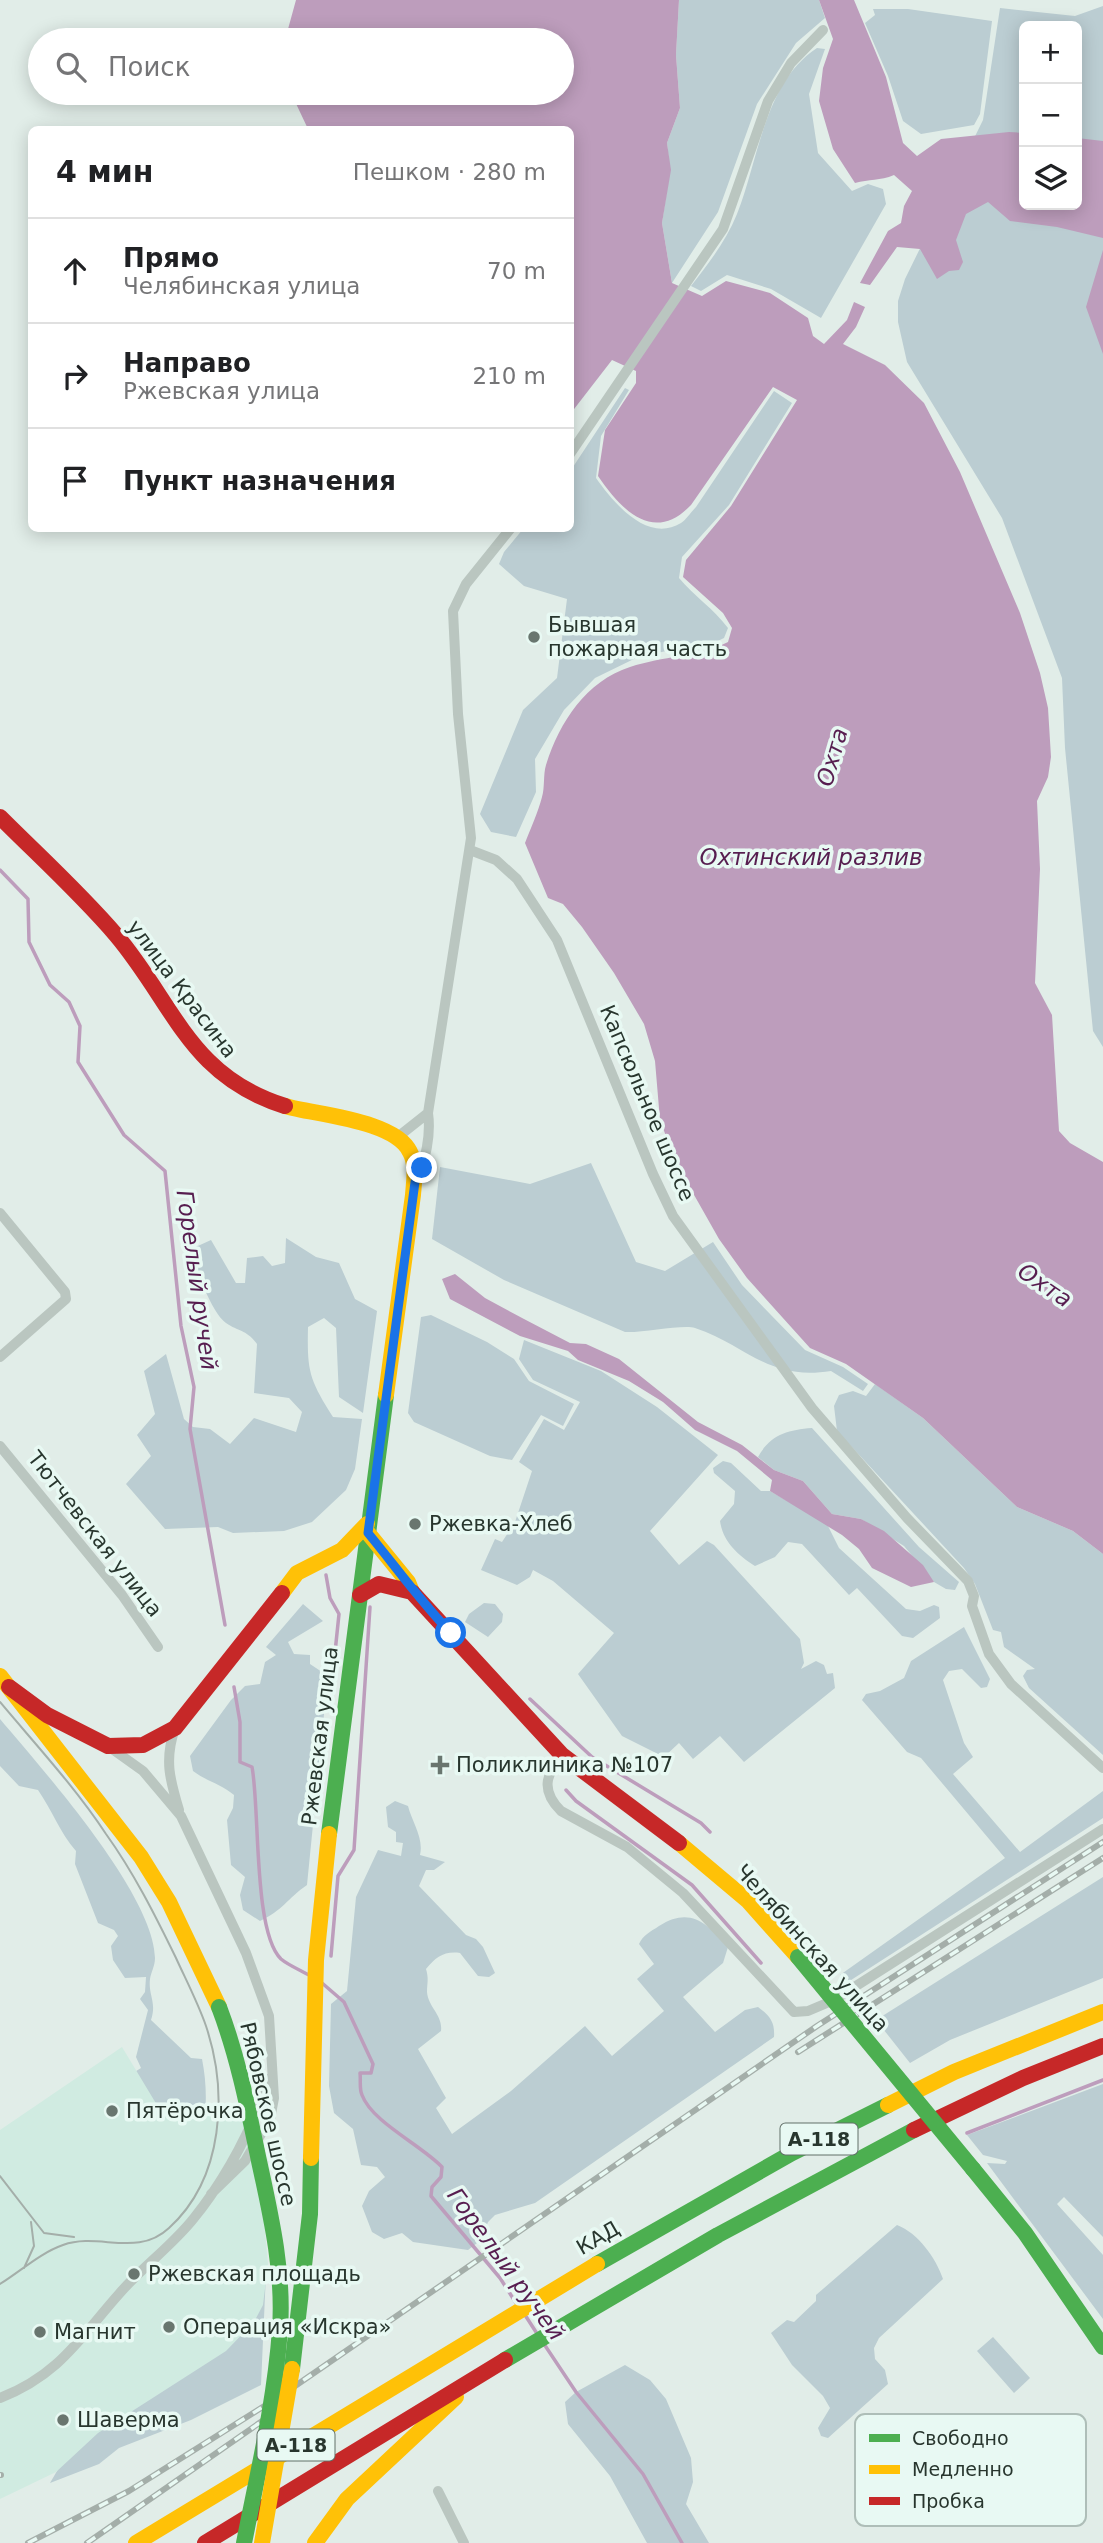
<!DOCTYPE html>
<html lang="ru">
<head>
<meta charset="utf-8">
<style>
	body { margin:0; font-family:"DejaVu Sans",sans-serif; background:#f2f2f2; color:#202124 }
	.controls { position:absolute; right:21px; top:21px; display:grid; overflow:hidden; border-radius:10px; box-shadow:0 4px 18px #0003 }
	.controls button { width:63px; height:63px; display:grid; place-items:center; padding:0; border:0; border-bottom:2px solid #e0e0e0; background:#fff; color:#202124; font:35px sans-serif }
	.stop { position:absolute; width:21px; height:21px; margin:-16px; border:5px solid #1a73e8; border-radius:50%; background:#fff }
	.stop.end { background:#1a73e8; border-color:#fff; box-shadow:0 2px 7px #0008 }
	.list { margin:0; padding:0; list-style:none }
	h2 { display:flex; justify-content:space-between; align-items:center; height:91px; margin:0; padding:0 28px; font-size:30px }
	h2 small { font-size:23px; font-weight:400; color:#757577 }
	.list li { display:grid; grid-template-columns:46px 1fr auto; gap:21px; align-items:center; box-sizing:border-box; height:105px; padding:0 28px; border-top:2px solid #e0e0e0 }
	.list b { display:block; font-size:26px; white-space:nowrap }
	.list p { margin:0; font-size:23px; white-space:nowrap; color:#757577 }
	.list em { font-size:23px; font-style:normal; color:#757577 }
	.icon { flex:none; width:38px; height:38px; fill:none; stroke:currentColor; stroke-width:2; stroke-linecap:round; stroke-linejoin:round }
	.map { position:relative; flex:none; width:1103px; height:2543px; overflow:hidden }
	.search { position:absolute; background:#fff; box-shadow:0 4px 18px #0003; left:28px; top:28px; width:546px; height:77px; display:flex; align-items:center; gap:18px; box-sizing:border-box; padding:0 24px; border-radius:38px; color:#757577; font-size:26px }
	.panel { position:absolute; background:#fff; box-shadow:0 4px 18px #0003; left:28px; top:126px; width:546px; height:406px; border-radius:10px }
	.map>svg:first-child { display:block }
	.green { fill:#bbcdd2; fill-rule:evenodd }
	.plaza { fill:#d0ebe1 }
	.water { fill:#bd9dbc }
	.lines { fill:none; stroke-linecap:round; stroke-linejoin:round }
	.stream { stroke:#bd9dbc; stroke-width:3.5 }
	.street { stroke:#bac6c0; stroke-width:10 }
	.fast { stroke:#4caf50; stroke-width:16 }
	.slow { stroke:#ffc107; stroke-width:16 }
	.jam { stroke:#c62828; stroke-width:16 }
	.tram { stroke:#a4aea9; stroke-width:2 }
	.rail-casing { stroke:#a4aea9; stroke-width:6 }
	.rail { stroke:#e8f9f3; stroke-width:3.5; stroke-dasharray:10; stroke-linecap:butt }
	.fast-bridge { stroke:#4caf50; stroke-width:16 }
	.slow-bridge { stroke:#ffc107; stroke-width:16 }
	.route { stroke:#1a73e8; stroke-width:9 }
	.poi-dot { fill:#69766f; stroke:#e8f9f3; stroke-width:2.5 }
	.labels { text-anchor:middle; stroke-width:7; stroke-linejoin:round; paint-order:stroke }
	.shield { fill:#e8f9f3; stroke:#627069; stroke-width:2 }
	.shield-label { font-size:19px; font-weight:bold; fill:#28362e }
	.poi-label { font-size:21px; fill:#28362e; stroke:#e8f9f3; text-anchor:start }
	.street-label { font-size:21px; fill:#28362e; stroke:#e8f9f3 }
	.water-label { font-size:23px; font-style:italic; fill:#571e50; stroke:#e8f9f3 }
	.key { fill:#e8f9f3; stroke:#aebeb8; stroke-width:2 }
	.key-label { font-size:19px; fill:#28362e }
</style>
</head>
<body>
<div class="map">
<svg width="1103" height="2543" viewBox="0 0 1103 2543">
	<rect width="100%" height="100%" fill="#e1ede8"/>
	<path class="green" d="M679 0H819L825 18 796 43 757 104 718 212 672 283 662 223 670 170 667 143 680 108 676 55Z
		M1103 6V1047L1093 1031 1065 748 1062 678 1002 518 907 362 898 322V301L905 279 983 120 1000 8 1075 16ZM1024 26H1077V205H1024Z
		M873 9H908L992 21 980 114 974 125 921 134 903 121 888 76 865 23 875 15Z
		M817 48 825 49 809 94 818 153 852 191 868 184 883 189 886 204 821 318 771 289 727 275 701 291 691 286C709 263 726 241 737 214 759 159 764 83 817 48Z
		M625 388 629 390 601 436 596 478C613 502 647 544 681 523 686 520 691 512 696 507L774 391 792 403 729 505 682 557 679 578C694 596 714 609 728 628L724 638 701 649 671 650 638 657 595 678 564 710 535 759 536 792 516 837 491 832 480 814 523 710 557 678 567 599 524 586 499 564 504 552 523 529 570 528 571 470Z
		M591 1163 636 1262 665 1271 713 1242 742 1285 805 1350 843 1367 868 1384 863 1391 831 1371C768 1381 748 1346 695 1328 684 1324 643 1333 625 1332L504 1280 432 1239 440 1167 530 1184Z
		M286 1238 316 1257 339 1263 355 1299 377 1311 363 1413 339 1397 336 1328 324 1318 308 1327C307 1371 309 1379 333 1417L362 1419 355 1469 346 1490 312 1522 284 1531 233 1533 218 1527 165 1529 126 1484 151 1456 137 1435 155 1414 144 1371 166 1354 184 1419 193 1427 210 1429 230 1444 254 1418 296 1432 302 1412 289 1398 254 1393 257 1344C246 1329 239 1332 226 1323 211 1312 196 1268 189 1250L211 1240 236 1283H245L247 1258 263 1256 272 1266 285 1263Z
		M431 1315 487 1342 514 1359 529 1381 574 1404 563 1426 541 1415 512 1460 490 1456 414 1422 408 1413 421 1317Z
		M524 1340 601 1371 657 1407 718 1455 650 1531 679 1565 707 1541 714 1545 800 1639 804 1663 801 1669 816 1661 824 1665 827 1674 833 1673 835 1688 744 1762 720 1736 693 1759 679 1743 664 1757 622 1736 578 1674 614 1633 553 1581 533 1570 530 1577 517 1585 481 1570 495 1539 502 1542 515 1522 532 1471 519 1462 544 1419 564 1430 580 1402 533 1380 519 1359Z
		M875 1384 923 1418 1017 1507 1073 1531 1103 1554V1755L1029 1688 1023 1676 1027 1670 1035 1669 1004 1647 1001 1632 993 1630 975 1584 964 1568 837 1431 834 1406 839 1395 853 1391 866 1396Z
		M812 1428 919 1547 959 1582 955 1590 946 1589 934 1582 904 1546 861 1519 832 1514 803 1481 774 1470 758 1457C770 1435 787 1430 812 1428Z
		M723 1461 731 1463 761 1491H770L827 1524 839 1548 906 1609 920 1611 934 1605 939 1607 940 1618 913 1638 902 1636 857 1588 849 1595 802 1544 788 1542 775 1557 755 1566C738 1555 723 1542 720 1521L734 1504 735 1491 714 1473 713 1468Z
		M484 1603 495 1604 503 1614 502 1622 488 1637 465 1622 469 1614Z
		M303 1604 323 1621 288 1642 294 1654 310 1655V1664L325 1674 327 1684 307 1885C288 1898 282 1911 260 1921L243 1910 240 1895 245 1877 231 1865 227 1820 233 1808 234 1795C221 1784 206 1781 193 1771L190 1756 231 1700 245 1686 260 1684 265 1662 276 1655 266 1647Z
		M964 1627 990 1679 987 1687 981 1688 962 1669 949 1671 943 1680 964 1743 973 1757 953 1774 1020 1852 1103 1791V1818L848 1982 840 1975 1005 1858 921 1758 907 1752 862 1700 866 1694 880 1691 904 1678 911 1661Z
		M0 1719C42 1769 154 1894 155 1958 155 1966 151 1972 150 1979 148 1995 157 2002 151 2020L191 2058 202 2059C210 2099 205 2138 191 2176L133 2073 141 2068 136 2057 148 2010 140 1999 145 1992 146 1977 125 1978 113 1960 111 1946 118 1936 114 1930 98 1923 75 1864 76 1851C60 1833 52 1810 38 1790L19 1786 0 1766Z
		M395 1801 408 1806C412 1822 424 1838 420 1855L445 1862 434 1870H426L419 1886 466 1935 476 1939 483 1947 495 1973 489 1977 478 1976 460 1953C444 1951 436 1957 426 1969 429 1979 427 1983 427 1992 428 2007 443 2015 441 2031L418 2049 446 2098 436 2108 452 2134 511 2091 585 2026 612 2056 664 2011 637 1979 654 1964 639 1944C643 1935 650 1932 659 1926 690 1906 707 1923 728 1947L723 1963 683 1997 715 2032 745 2010 758 2007C770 2016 775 2022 774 2037L535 2203 495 2215 488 2222 481 2240 468 2250 413 2242 402 2233 384 2239 372 2232 362 2206 369 2191 385 2177 377 2167 361 2165 353 2129 334 2113 329 2086 331 2004 347 1991 356 1897 378 1850 401 1856 403 1843 396 1842V1832L388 1827 386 1807Z
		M1103 1877V1978L950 2040 910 2063 876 2020Z
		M1103 2084V2237L1064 2197 1057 2204 1103 2255V2319L987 2163 1005 2164 1007 2161 983 2155 967 2135Z
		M897 2225C918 2233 936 2258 943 2279L879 2338 874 2348 875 2359 885 2370 888 2384 828 2438 821 2436 818 2428 830 2408 823 2396 792 2365 771 2333 787 2320 794 2322 816 2301V2295Z
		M266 2273 261 2385 191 2420 119 2448 99 2464 50 2483 64 2459Z
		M993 2337 1030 2378 1014 2393 977 2351Z
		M625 2365 650 2380 666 2399 691 2458 693 2482 686 2504 709 2543H647L610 2476 568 2424 565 2402 576 2392Z"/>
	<path class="plaza" d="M122 2047 160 2110 255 2118 268 2264 263 2305 254 2322 226 2351 98 2433 56 2472 0 2499V2130Z"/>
	<path class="water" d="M296 0H679L676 55 680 108 667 143 671 170 662 223 672 283 702 296 726 281 770 293 808 318 813 336 824 344 847 320 854 302 865 307 856 327 843 344 885 365 924 403 960 472 1020 613 1040 673 1048 708 1051 757 1048 777 1037 801 1040 869 1035 983 1052 1015 1059 1131 1070 1143 1103 1162V1554L1073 1531 1017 1507 923 1418 846 1364 810 1348 747 1278 719 1239 676 1163 660 1120 655 1061 644 1024 614 973 582 927 563 904 548 898 525 843C531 828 538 812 542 797 545 787 543 775 546 765 559 723 586 681 630 667 663 656 697 657 728 642L732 628 723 613 683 577 686 560 731 506 797 400 773 387 691 505C654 544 622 511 598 476L605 430 636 383V371L612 360 571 413 570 130 308 129 291 93H562V40H285Z
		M819 0H854L886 77 903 143 917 156 941 139 1009 132 1024 133V205H1077V138L1103 141V238L1057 227 1010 221 988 202 966 214 956 240 963 262 959 270 949 271 937 279 920 249 897 247 870 285 860 283 888 231 901 223 904 206 912 191 894 175C880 181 869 179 855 183L833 149 819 101 823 68 833 39Z
		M1103 250V354L1086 307Z
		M455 1274 485 1298 524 1319 570 1343 586 1344 619 1359 698 1422 742 1445 774 1470 803 1481 832 1514 861 1519 884 1531 923 1565 934 1582 911 1587 872 1568 859 1549 842 1535 770 1491 772 1480 737 1451 695 1430 663 1402 629 1381 578 1360 568 1351 520 1336 450 1299 442 1279Z"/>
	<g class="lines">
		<path class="stream" d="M0 870 28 899 29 942 50 985 69 1002 80 1026 78 1062 124 1135 165 1171 181 1326 194 1387 190 1429 225 1625
			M326 1575 330 1598 339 1614 331 1691
			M234 1687 240 1722V1762L252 1767C260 1808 253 1932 281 1959 288 1965 300 1970 309 1975
			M530 1699 592 1757 701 1823 710 1832
			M566 1790 576 1801 692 1885 761 1963
			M331 1956 338 1876 354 1850 370 1607
			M322 1983 344 2002 373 2064 371 2073H360C361 2079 359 2089 362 2095 372 2122 421 2145 442 2167L441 2177 432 2187 431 2196 500 2278 516 2303
			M967 2133 1103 2080
			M525 2315 536 2332
			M544 2344 576 2392 643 2474 682 2543"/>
		<path class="street" d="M570 454 723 229 768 101 791 63 823 30
			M470 850 496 860 517 879 557 940 653 1174 673 1216 812 1408 907 1518 968 1581 974 1596 972 1606 989 1654 1011 1684 1103 1768
			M399 1136 428 1113
			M416 1180C426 1161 431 1134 428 1113L471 838 458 714 453 611 466 584 511 528
			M0 1213 65 1292 66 1299 0 1357
			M0 1446 122 1595 158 1647
			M175 1728C164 1760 170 1780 179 1810
			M108 1746 143 1771 181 1816 246 1953 269 2016 274 2098 270 2119 245 2161 211 2194
			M562 1755C545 1775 541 1791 561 1811L627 1847 683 1893 794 2012 808 2011 834 2000 1103 1829
			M0 2398C59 2375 80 2338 119 2294 142 2267 172 2246 194 2218 227 2177 252 2128 270 2078
			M438 2491 464 2543"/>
		<path class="fast" d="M329 1834 386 1395
			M973 2169 1025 2233 1103 2347
			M597 2264 792 2153 888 2105
			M505 2360 718 2235 914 2130
			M292 2369 310 2214 311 2158"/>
		<path class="slow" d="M285 1106C316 1115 395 1120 410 1152 417 1165 414 1181 413 1195L386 1395
			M368 1533 408 1582 412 1592
			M282 1593 297 1573 342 1550 367 1524
			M0 1676 141 1857 169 1902 219 2007
			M679 1843 748 1901 798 1957
			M888 2105 954 2072 1103 2012
			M311 2158 316 1960 329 1834
			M136 2543 597 2264
			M315 2543 347 2499 456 2397"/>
		<path class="jam" d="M0 817C39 856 80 893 116 935 175 1005 189 1076 285 1106
			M360 1595 379 1584 412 1592 562 1755 679 1843
			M9 1687 47 1715 108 1746 143 1745 175 1728 282 1593
			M914 2130 1023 2078 1103 2046
			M205 2543 505 2360"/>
		<path class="tram" d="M0 1702C36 1745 75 1787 106 1834 134 1873 155 1915 176 1958 186 1980 198 2003 206 2026 228 2092 224 2178 169 2228 137 2258 99 2232 63 2245 40 2253 21 2271 0 2284
			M0 2176 44 2233 74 2237
			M24 2268 34 2246 31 2222"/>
		<g class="rail-casing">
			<path id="rail" d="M798 2052 1103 1858
				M0 2475H1
				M28 2543 129 2491 285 2393 817 2026 1103 1842
				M87 2543 288 2403"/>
		</g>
		<use href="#rail" class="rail"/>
		<path class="fast-bridge" d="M798 1957 973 2169
			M219 2007C238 2057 248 2108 259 2161 271 2216 284 2272 280 2329 275 2401 258 2472 244 2543"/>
		<path class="slow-bridge" d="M262 2543 292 2369"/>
	</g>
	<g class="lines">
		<path class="route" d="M422 1168 415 1182 368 1533C396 1567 420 1601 451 1633"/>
	</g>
	<g class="poi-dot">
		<circle cx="534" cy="637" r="7"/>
		<circle cx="415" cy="1524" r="7"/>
		<path d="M436.5 1754.5h7v7h7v7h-7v7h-7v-7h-7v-7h7z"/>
		<circle cx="112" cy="2111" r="7"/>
		<circle cx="134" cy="2274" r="7"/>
		<circle cx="169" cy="2327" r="7"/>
		<circle cx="40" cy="2332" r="7"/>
		<circle cx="63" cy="2420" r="7"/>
	</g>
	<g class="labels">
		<g class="shield">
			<rect x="780.5" y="2123.5" width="77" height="31" rx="5"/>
			<rect x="257.5" y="2429.5" width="77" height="31" rx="5"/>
		</g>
		<g class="shield-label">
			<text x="819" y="2146">А-118</text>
			<text x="296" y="2452">А-118</text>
		</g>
		<g class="poi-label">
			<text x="548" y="632">Бывшая<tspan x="548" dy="24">пожарная часть</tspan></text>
			<text x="429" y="1531">Ржевка-Хлеб</text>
			<text x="456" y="1772">Поликлиника №107</text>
			<text x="126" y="2118">Пятёрочка</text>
			<text x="148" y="2281">Ржевская площадь</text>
			<text x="183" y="2334">Операция «Искра»</text>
			<text x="54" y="2339">Магнит</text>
			<text x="77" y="2427">Шаверма</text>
		</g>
		<g class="street-label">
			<text transform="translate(182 989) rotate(53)" y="7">улица Красина</text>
			<text transform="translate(647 1103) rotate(67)" y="7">Капсюльное шоссе</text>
			<text transform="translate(95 1534) rotate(52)" y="7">Тютчевская улица</text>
			<text transform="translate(320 1736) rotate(-83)" y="7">Ржевская улица</text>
			<text transform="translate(812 1948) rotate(48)" y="7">Челябинская улица</text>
			<text transform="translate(268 2114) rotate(77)" y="7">Рябовское шоссе</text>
			<text transform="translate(598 2238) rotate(-30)" y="7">КАД</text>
		</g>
		<g class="water-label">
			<text transform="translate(832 757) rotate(-74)" y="8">Охта</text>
			<text x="811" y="865">Охтинский разлив</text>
			<text transform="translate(197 1280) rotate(82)" y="8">Горелый ручей</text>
			<text transform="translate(1045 1285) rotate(34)" y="8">Охта</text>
			<text transform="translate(506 2264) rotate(54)" y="8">Горелый ручей</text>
		</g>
	</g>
	<rect x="855" y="2414" width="231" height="112" rx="10" class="key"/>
	<rect x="869" y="2434" width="31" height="8" fill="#4caf50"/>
	<rect x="869" y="2465" width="31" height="9" fill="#ffc107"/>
	<rect x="869" y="2497" width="31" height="8" fill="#c62828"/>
	<g class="key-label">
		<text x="912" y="2445">Свободно</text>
		<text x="912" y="2476">Медленно</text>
		<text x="912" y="2508">Пробка</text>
	</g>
</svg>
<div class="controls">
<button>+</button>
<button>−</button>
<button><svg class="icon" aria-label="layers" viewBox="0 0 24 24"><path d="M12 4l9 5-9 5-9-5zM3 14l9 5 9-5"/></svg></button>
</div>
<div class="stop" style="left:451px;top:1633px"></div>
<div class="stop end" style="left:422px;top:1168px"></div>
<div class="search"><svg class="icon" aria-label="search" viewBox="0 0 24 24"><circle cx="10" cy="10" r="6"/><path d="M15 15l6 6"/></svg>Поиск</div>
<section class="panel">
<h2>4 мин<small>Пешком · 280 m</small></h2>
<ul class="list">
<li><svg class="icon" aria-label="ahead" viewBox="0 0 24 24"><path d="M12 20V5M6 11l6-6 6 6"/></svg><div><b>Прямо</b><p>Челябинская улица</p></div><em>70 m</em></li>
<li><svg class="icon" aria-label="right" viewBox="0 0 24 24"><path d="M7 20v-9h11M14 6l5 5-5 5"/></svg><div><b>Направо</b><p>Ржевская улица</p></div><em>210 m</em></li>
<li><svg class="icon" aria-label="arrive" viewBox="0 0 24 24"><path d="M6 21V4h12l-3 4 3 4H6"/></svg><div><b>Пункт назначения</b></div></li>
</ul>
</section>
</div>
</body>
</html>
